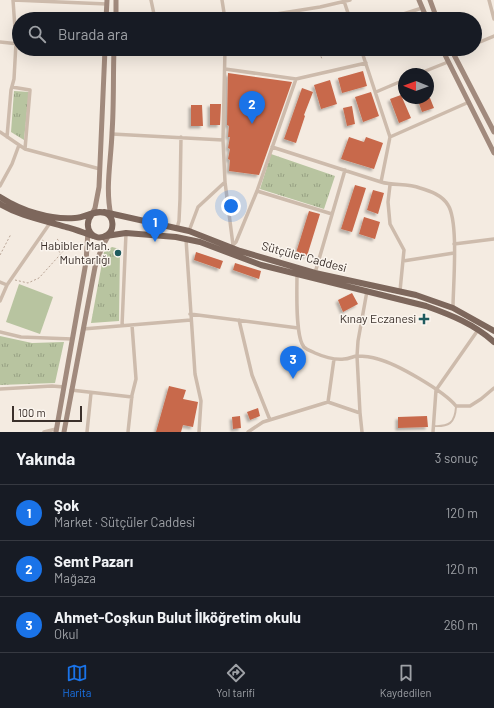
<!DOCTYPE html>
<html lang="tr">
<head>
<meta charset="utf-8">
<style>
	body { margin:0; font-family:Barlow,sans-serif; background:#20242c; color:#f1f3f6 }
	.compass { position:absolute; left:398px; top:68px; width:36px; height:36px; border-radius:50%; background:#171b24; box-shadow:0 4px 16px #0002; rotate:271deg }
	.scale { position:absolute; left:12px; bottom:10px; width:70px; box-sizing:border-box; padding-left:4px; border:2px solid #3b302b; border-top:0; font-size:11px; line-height:14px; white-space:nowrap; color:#3b302b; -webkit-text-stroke:3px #fbf5ee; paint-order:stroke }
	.you { position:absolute; left:231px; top:206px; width:14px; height:14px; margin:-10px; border:3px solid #fff; border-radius:50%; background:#1a73e8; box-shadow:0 0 0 6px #1a73e833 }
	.badge { display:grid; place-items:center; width:26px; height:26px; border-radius:50%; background:#1a73e8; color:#fff; font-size:13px; font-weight:700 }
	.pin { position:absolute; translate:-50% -33px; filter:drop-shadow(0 1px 2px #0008) }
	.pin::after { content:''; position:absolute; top:21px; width:14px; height:12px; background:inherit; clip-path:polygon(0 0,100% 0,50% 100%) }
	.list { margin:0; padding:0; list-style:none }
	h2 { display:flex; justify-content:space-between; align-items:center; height:52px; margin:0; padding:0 16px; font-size:17px }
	h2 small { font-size:13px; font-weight:400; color:#9ea1a6 }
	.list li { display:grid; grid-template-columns:26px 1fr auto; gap:12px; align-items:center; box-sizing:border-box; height:56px; padding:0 16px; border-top:1px solid #363941 }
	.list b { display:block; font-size:15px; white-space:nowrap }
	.list p { margin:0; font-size:13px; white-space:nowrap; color:#9ea1a6 }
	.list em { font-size:13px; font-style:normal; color:#9ea1a6 }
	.icon { flex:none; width:22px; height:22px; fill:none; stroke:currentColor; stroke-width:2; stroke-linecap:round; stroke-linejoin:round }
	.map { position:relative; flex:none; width:494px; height:432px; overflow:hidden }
	.search { position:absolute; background:#171b24; box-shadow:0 4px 16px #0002; left:12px; right:12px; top:12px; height:44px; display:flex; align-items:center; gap:10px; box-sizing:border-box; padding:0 14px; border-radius:22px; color:#9ea1a6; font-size:15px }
	.sheet { height:220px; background:#171b24 }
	nav { display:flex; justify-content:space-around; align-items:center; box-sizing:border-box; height:56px; border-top:1px solid #363941; background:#171b24; font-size:11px; color:#9ea1a6 }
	nav a { display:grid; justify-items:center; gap:2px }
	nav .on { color:#1a73e8 }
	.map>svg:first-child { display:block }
	.grass { fill:#b8c4a0 }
	.park { fill:url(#park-tufts) }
	.building { fill:#c8694b; filter:url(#shadow) }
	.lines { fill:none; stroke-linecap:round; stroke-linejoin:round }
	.path { stroke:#b9a596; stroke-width:1; stroke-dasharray:2 2; stroke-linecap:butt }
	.lane { stroke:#cdbbac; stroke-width:2 }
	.street { stroke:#cdbbac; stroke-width:3.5 }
	.secondary { stroke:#a18a7d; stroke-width:5 }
	.primary { stroke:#7d675c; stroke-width:6 }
	.poi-dot { fill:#1f5a5e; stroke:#fbf5ee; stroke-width:1.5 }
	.labels { text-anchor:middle; stroke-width:3; stroke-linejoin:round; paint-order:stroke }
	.poi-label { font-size:12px; fill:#3b302b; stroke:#fbf5ee; text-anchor:end }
	.street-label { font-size:12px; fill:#3b302b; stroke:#fbf5ee }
</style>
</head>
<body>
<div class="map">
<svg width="494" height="432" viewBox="0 0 494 432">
	<defs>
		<pattern id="park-tufts" width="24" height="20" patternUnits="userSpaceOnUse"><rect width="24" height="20" fill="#b8c4a0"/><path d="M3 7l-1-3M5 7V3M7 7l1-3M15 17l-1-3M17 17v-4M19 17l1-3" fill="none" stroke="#97a083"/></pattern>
		<filter id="shadow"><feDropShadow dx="-2.5" dy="2.5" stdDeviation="1" flood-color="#0004"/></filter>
	</defs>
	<rect width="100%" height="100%" fill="#f4ebe1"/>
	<path class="grass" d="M19 284 53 297 40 334 6 322Z"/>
	<path class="park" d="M14 91 29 92 24 140 11 132Z
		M271 154 335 176 324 209 260 189Z
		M112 247 120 249 119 321 91 323 104 252Z
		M0 336 32 343 64 342 55 383 0 385Z"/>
	<path class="building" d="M363 71 367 86 342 93 338 78Z
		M228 73 292 82 259 175 229 171 230 160 228 159 230 149 228 148 230 137H228L229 126 227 125Z
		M330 80 337 104 321 109 314 85Z
		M302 88 313 92 304 115 305 116 296 143 284 139Z
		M371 92 379 116 363 122 355 97Z
		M401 95 411 118 399 123 390 99Z
		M417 98H430L434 108 422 112Z
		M210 104H221L220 125H210Z
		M191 105H202L203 126H191Z
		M352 106 355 124 347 126 343 108Z
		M349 137 364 142 366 137 383 143 374 169 341 159Z
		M355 185 366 188 352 232 341 229Z
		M373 190 384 193 378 214 367 210Z
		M309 211 320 214 307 256 296 253Z
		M364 217 380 222 375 239 359 234Z
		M196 252 223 261 220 269 194 260Z
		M235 263 261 271 259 279 233 270Z
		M352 293 358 304 343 312 338 300Z
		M169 386 186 390 183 399 198 402 193 427 183 425 181 432H156Z
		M258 408 260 416 250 420 247 412Z
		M240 416 241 428 233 429 232 417Z
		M427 416 428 427 398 428V417Z"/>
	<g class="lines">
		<path class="path" d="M320 19V12
			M318 49 322 59
			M57 239 66 247
			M42 240 61 253
			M0 255 11 234
			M15 280 28 283 39 278 67 247 83 249"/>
		<path class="lane" d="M433 426C449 427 455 423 456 407"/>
		<path class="street" d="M13 0 107 4
			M151 0 155 19
			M222 0 225 19
			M489 0 494 19
			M344 1 350 19
			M244 19 320 7 350 0
			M388 19 422 8
			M0 42 19 44
			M475 44 494 36
			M75 49 105 52
			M225 49 223 140 225 182 233 245 232 248
			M361 49 390 137 381 182C394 186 407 183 420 188 430 191 442 195 448 205 459 222 453 286 453 308
			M114 52 148 51 154 49
			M453 53 463 49
			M225 69 296 79 366 63
			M418 74 448 62
			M12 87 30 90 25 149
			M376 92 404 80
			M0 132 25 149 100 169
			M112 134 223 140
			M7 137 11 90 14 79 16 43 13 0
			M390 137 469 102
			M272 147 381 182
			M390 185 388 202 390 224 404 250 400 291
			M0 186 12 164 19 145
			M257 191 332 214
			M177 228 179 221 180 199 181 137
			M189 231 198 207 225 182
			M186 239 195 374 201 401 199 432
			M454 244 494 239
			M233 245 236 242 257 191 296 79
			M403 261 454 253
			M315 273 345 170
			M297 275C297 289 295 337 304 347 307 350 311 351 315 353 324 357 334 360 344 359 348 359 352 357 356 356 362 356 372 357 378 359 397 364 444 391 456 406H470L481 399 494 388
			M0 282 7 285
			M0 301 7 285 50 223
			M190 314 298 328
			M239 320 252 375 270 420
			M122 326 126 233
			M83 329 191 320
			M0 332 21 337 72 339
			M0 389 52 386 64 387
			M71 390 132 397
			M328 402 334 359
			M360 413 357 356 358 341 367 291
			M44 432 56 429
			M87 432 91 393
			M128 432 132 395 136 379 132 325
			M248 432 263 422 328 402 360 413 362 432
			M433 432 436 390 478 330"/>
		<path class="secondary" d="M419 0 427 19
			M430 0 437 19
			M106 19 107 0
			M116 19V0
			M442 49 494 153
			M451 49 494 132
			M92 214 95 208 99 187 105 49
			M111 216C105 188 111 161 112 133 114 105 113 77 114 49
			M56 432 86 262 88 231
			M64 432 95 267 102 247 110 233"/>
		<path class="primary" d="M0 197C22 211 50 220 75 218 85 218 96 209 105 213 114 216 115 230 107 235 94 244 81 227 92 214
			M0 204C20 216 43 220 66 227 75 229 84 233 93 236
			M104 212 189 231 240 251 315 273 416 295 453 308 494 331
			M106 236 126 233 176 237 200 242 261 265 426 306C451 315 474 324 494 342"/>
	</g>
	<g class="poi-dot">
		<circle cx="118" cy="253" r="4"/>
		<path d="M422 313h4v4h4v4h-4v4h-4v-4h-4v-4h4z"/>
	</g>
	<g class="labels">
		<g class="poi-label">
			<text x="110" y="250">Habibler Mah.<tspan x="110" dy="14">Muhtarlığı</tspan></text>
			<text x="416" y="323">Kınay Eczanesi</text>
		</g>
		<g class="street-label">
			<text transform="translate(304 257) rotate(15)" y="4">Sütçüler Caddesi</text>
		</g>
	</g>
</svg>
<svg class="compass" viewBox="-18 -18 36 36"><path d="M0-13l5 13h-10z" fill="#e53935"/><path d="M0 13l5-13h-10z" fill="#9ea1a6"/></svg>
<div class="scale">100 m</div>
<div class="you"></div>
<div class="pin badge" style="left:155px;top:242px">1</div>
<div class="pin badge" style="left:252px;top:124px">2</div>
<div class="pin badge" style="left:293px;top:379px">3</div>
<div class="search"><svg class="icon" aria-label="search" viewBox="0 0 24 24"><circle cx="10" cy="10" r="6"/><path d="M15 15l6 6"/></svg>Burada ara</div>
</div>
<section class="sheet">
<h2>Yakında<small>3 sonuç</small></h2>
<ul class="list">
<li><span class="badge">1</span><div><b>Şok</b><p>Market · Sütçüler Caddesi</p></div><em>120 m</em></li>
<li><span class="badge">2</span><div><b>Semt Pazarı</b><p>Mağaza</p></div><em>120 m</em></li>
<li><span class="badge">3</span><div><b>Ahmet-Coşkun Bulut İlköğretim okulu</b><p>Okul</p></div><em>260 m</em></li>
</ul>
</section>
<nav>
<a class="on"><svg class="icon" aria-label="map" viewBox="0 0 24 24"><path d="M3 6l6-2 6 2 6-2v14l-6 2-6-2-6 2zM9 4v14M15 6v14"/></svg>Harita</a>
<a><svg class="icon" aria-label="directions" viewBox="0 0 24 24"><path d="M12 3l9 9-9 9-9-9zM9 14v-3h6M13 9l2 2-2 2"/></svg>Yol tarifi</a>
<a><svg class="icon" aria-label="saved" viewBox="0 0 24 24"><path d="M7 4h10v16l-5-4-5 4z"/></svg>Kaydedilen</a>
</nav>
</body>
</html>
